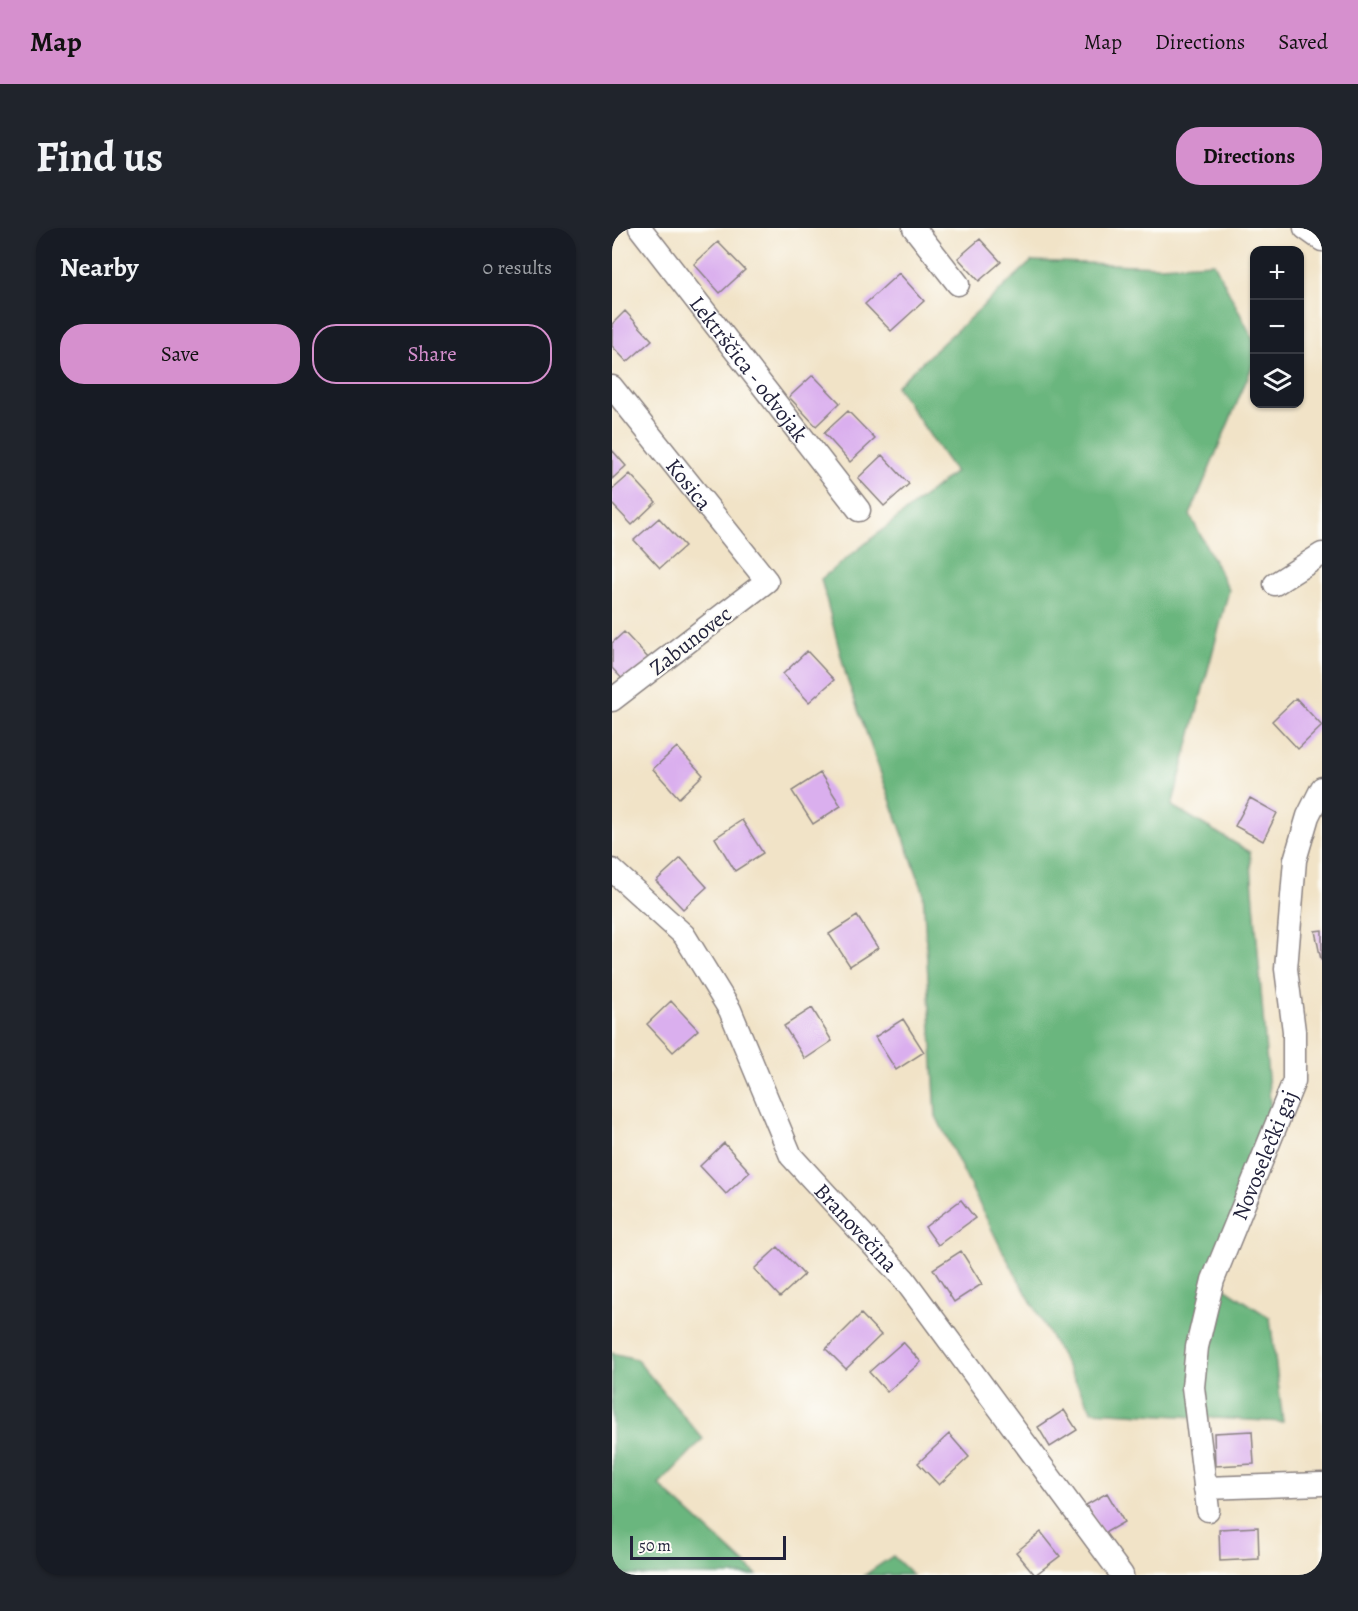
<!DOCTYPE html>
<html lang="en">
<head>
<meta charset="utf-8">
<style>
	body { margin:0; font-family:Alegreya,serif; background:#20242c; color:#f1f3f6 }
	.controls { position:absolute; right:18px; top:18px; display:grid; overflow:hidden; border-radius:12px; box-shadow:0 2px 4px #0004 }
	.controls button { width:54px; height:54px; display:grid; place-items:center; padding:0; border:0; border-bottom:2px solid #363941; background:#171b24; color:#f1f3f6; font:30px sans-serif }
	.scale { position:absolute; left:18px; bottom:15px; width:156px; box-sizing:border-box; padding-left:6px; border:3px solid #22223b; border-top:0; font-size:16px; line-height:21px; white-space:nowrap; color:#22223b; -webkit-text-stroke:4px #fdfcf7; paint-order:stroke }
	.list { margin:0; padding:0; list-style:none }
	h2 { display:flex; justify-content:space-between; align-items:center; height:78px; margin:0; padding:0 24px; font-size:26px }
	h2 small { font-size:20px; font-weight:400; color:#9ea1a6 }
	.actions { display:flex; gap:12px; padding:18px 24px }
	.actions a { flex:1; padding:14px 0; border:2px solid #d690ce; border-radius:24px; text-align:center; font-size:21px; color:#d690ce }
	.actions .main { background:#d690ce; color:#111 }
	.icon { flex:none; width:33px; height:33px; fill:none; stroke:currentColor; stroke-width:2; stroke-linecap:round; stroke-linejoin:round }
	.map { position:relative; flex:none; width:710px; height:1347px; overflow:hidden; border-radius:24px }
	header { display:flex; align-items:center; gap:36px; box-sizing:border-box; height:84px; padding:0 30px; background:#d690ce; color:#111 }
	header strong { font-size:28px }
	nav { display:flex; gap:33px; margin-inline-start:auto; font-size:21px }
	.intro { display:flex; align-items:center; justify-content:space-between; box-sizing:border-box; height:144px; padding:0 36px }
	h1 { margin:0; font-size:42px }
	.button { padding:15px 27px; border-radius:24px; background:#d690ce; color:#111; font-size:21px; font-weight:700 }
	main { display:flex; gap:36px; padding:0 36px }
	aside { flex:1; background:#171b24; border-radius:24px; box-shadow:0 2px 4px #0004 }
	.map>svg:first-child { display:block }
	.forest { fill:#6ab67e; stroke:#466c5c; stroke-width:1.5 }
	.building { fill:#daafee }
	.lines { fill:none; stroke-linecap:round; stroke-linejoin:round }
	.street-casing { stroke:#8a8281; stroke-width:25 }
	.street { stroke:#fff; stroke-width:22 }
	.labels { text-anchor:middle; stroke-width:5; stroke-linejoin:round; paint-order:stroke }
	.street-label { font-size:22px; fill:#22223b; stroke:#fdfcf7 }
</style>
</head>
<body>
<header>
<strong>Map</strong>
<nav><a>Map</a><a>Directions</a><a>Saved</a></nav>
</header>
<div class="intro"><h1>Find us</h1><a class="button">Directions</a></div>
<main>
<aside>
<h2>Nearby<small>0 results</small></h2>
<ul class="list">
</ul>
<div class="actions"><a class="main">Save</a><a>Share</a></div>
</aside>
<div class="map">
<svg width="710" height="1347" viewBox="0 0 710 1347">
	<rect width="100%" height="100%" fill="#fdfcf7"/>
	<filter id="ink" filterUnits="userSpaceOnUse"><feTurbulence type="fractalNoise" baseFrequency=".0167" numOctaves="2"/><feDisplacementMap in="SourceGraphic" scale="12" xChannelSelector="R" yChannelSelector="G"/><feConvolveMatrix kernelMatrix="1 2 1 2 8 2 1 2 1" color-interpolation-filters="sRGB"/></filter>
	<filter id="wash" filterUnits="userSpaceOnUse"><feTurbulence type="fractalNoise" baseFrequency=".008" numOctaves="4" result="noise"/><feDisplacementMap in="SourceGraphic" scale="24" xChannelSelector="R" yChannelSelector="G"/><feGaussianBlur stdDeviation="1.35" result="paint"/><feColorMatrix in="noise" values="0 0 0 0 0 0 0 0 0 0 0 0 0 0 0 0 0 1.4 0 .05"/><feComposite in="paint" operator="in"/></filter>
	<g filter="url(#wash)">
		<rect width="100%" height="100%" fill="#f1e3c7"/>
		<path class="forest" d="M420 33 547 38 602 35 642 113V134L578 287 617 362 560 578 638 624 659 888 605 1055 658 1090 671 1194 480 1183 389 1020 324 888 311 663 235 451 209 351 343 244 284 158Z
			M0 1125 24 1131 91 1211 47 1257 145 1347H0Z
			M281 1328 301 1347H253Z"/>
		<g id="blocks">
			<path class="building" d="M368 11 389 34 367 53 346 30Z
				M106 14 133 42 108 65 82 36Z
				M287 45 312 73 279 103 253 76Z
				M13 83 40 112 15 134 0 118V96Z
				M201 147 228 175 204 198 177 169Z
				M236 183 263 211 238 234 212 205Z
				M0 222 14 238 0 251Z
				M270 227 297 256 272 278 246 250Z
				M18 246 44 274 20 297 0 276V262Z
				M47 290 73 318 48 340 22 312Z
				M12 404 38 432 14 455 0 440V415Z
				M195 423 222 452 197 474 171 446Z
				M684 470 710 498 686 521 660 493Z
				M65 519 91 547 67 570 41 541Z
				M208 545 229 578 201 596 180 563Z
				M638 570 665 585 651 613 623 598Z
				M130 592 151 625 123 643 103 610Z
				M69 630 95 659 71 681 44 653Z
				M245 688 266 720 238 738 217 706Z
				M710 702V732H709L703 703Z
				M59 773 86 802 61 824 35 796Z
				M200 780 220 813 193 831 172 798Z
				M291 791 312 824 284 842 263 809Z
				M112 915 138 944 114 966 88 938Z
				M349 972 363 990 326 1017 313 999Z
				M166 1019 192 1047 168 1069 142 1041Z
				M349 1023 370 1056 342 1074 321 1041Z
				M249 1086 269 1107 234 1141 214 1121Z
				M291 1114 309 1134 275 1164 257 1144Z
				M452 1182 465 1202 438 1219 426 1199Z
				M640 1203 642 1236 603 1238 602 1205Z
				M337 1206 357 1229 327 1257 306 1235Z
				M495 1265 512 1294 491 1306 474 1277Z
				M646 1299 647 1331 608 1333 607 1301Z
				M429 1304 448 1328 423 1347 404 1324Z"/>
		</g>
	</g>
	<g filter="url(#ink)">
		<use href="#blocks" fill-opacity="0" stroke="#8a8281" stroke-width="1.5"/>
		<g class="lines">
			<g class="street-casing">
				<g id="street">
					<path id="s1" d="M28 0 247 282"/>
					<path d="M302 0 346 56"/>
					<path d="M693 0 710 12"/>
					<path id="s2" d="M0 159 155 353 0 472"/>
					<path d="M663 356 710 326"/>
					<path id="s3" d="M0 642 72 707 118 782 179 928 292 1051 510 1347"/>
					<path d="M593 1260 710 1256"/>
					<path id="s4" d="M596 1282 581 1159 585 1119 601 1052 682 853V803L674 741 683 632 696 588 710 560"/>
				</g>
			</g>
			<use href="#street" class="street"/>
		</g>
	</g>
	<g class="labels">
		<g class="street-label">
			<text dy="8" stroke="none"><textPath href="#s1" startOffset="178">Lektrščica - odvojak</textPath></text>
			<text dy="8" stroke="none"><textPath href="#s2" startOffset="124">Kosica</textPath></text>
			<text transform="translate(78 412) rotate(-38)" y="8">Zabunovec</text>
			<text dy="8" stroke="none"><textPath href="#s4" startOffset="368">Novoselečki gaj</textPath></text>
			<text dy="8" stroke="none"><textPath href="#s3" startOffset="440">Branovečina</textPath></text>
		</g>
	</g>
</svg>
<div class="controls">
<button>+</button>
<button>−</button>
<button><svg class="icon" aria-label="layers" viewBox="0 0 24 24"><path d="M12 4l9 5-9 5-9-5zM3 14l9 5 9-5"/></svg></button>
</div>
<div class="scale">50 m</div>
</div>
</main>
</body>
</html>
